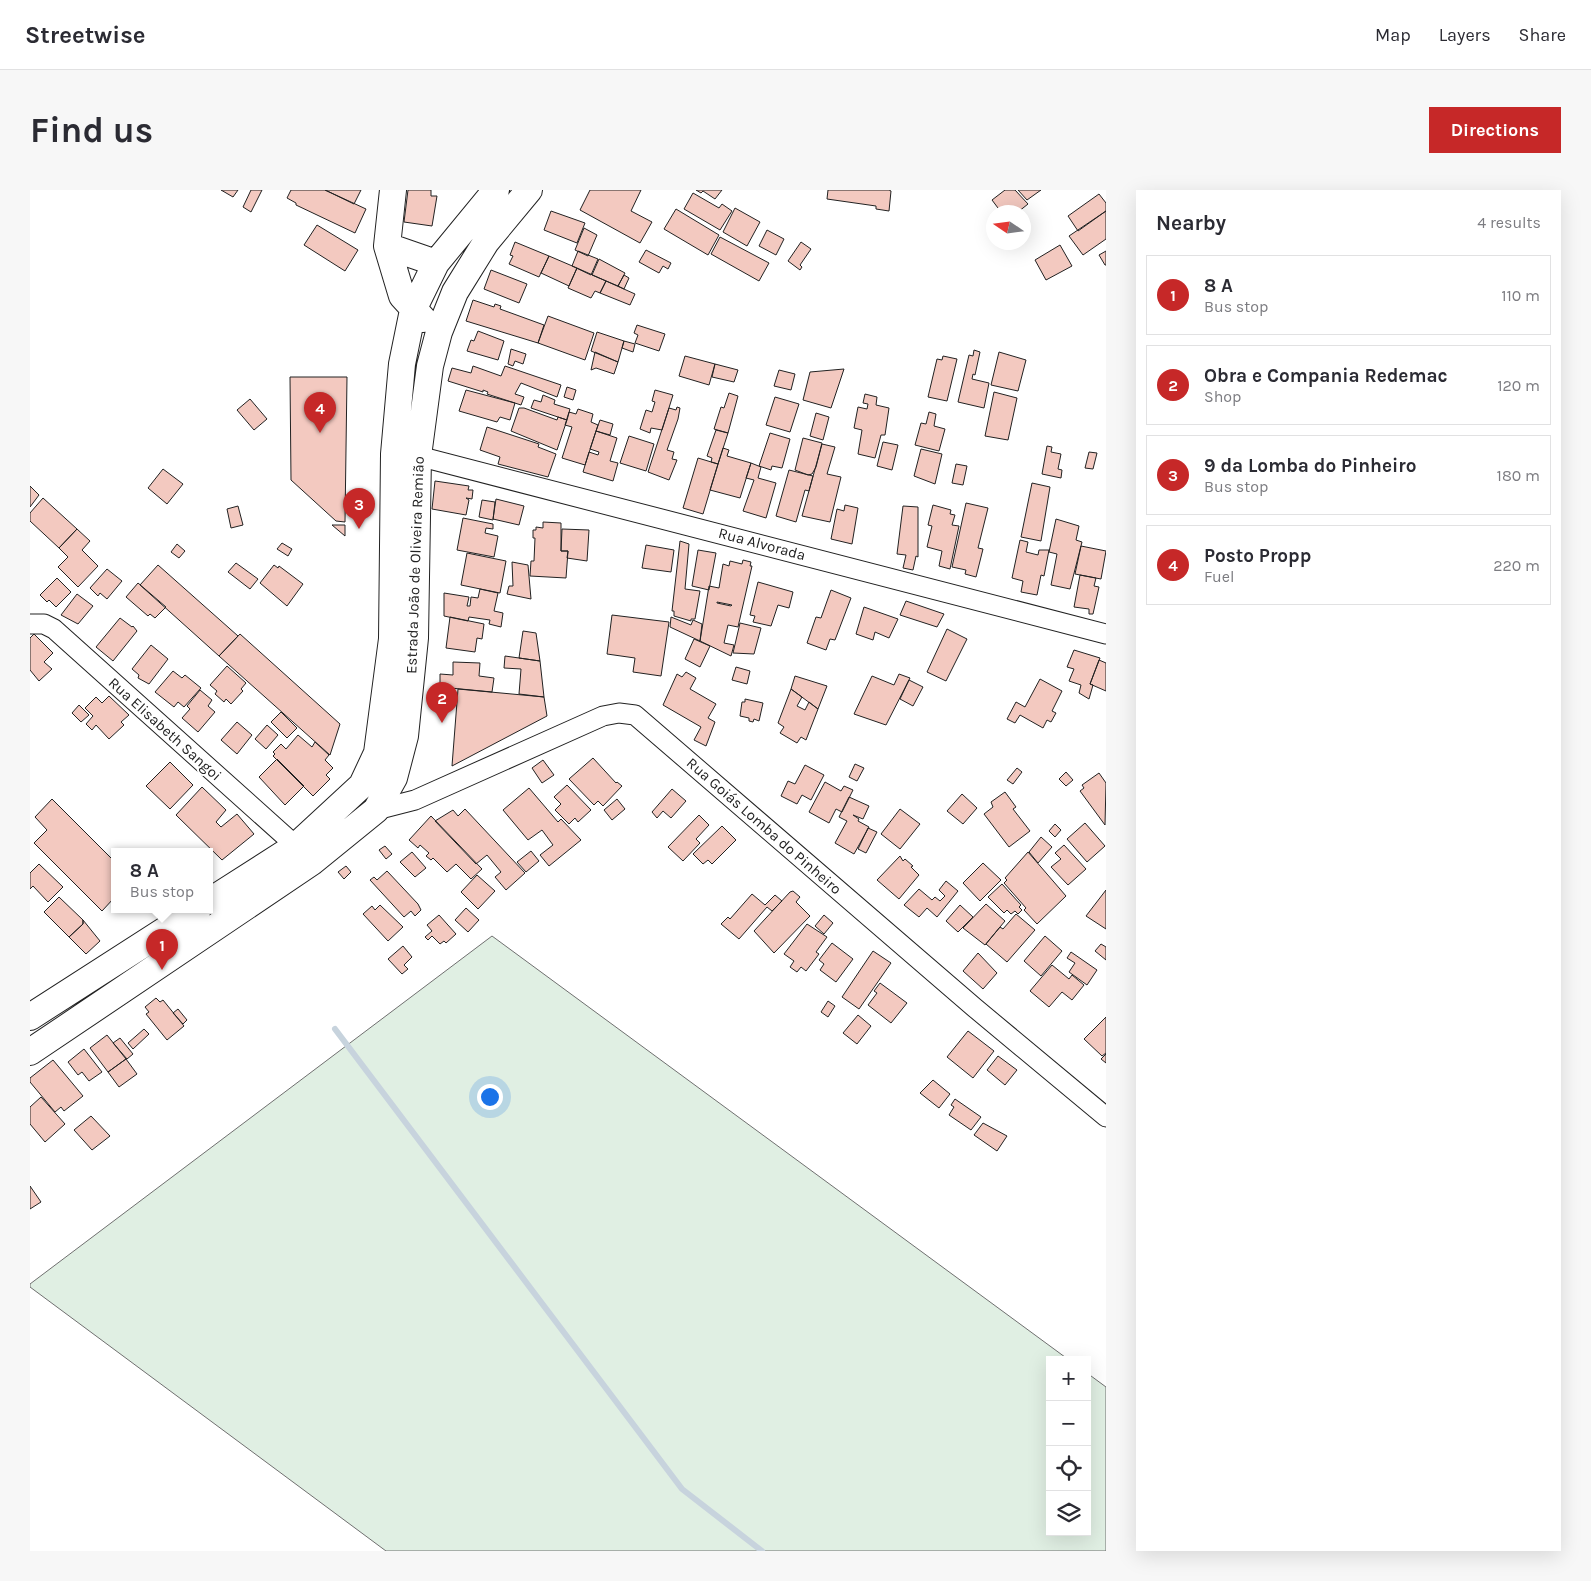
<!DOCTYPE html>
<html lang="en">
<head>
<meta charset="utf-8">
<style>
	body { margin:0; font-family:Karla,sans-serif; background:#f7f7f7; color:#2b2b33 }
	.controls { position:absolute; right:15px; bottom:15px; display:grid; overflow:hidden; border-radius:0px; box-shadow:0 5px 20px #0002 }
	.controls button { width:45px; height:45px; display:grid; place-items:center; padding:0; border:0; border-bottom:1px solid #e1e1e2; background:#fff; color:#2b2b33; font:25px sans-serif }
	.compass { position:absolute; left:956px; top:15px; width:45px; height:45px; border-radius:50%; background:#fff; box-shadow:0 5px 20px #0002; rotate:283deg }
	.you { position:absolute; left:459px; top:906px; width:18px; height:18px; margin:-12px; border:4px solid #fff; border-radius:50%; background:#1a73e8; box-shadow:0 0 0 8px #1a73e833 }
	.badge { display:grid; place-items:center; width:32px; height:32px; border-radius:50%; background:#c62828; color:#fff; font-size:16px; font-weight:700 }
	.pin { position:absolute; translate:-50% -41px; filter:drop-shadow(0 1px 2px #0008) }
	.pin::after { content:''; position:absolute; top:26px; width:18px; height:15px; background:inherit; clip-path:polygon(0 0,100% 0,50% 100%) }
	.popup { position:absolute; left:81px; top:658px; width:102px; height:65px; box-sizing:border-box; display:grid; place-content:center; border-radius:0px; background:#fff; filter:drop-shadow(0 1px 4px #0005); font-size:16px; white-space:nowrap; color:#7c7c81 }
	.popup b { font-size:19px; color:#2b2b33 }
	.popup::after { content:''; position:absolute; left:50%; top:100%; margin-left:-10px; border:10px solid transparent; border-top-color:#fff }
	.list { margin:0; padding:0; list-style:none }
	h2 { display:flex; justify-content:space-between; align-items:center; height:65px; margin:0; padding:0 20px; font-size:21px }
	h2 small { font-size:16px; font-weight:400; color:#7c7c81 }
	.list li { display:grid; grid-template-columns:32px 1fr auto; gap:15px; align-items:center; box-sizing:border-box; height:80px; margin:0 10px 10px; padding:0 10px; border:1px solid #e1e1e2; border-radius:0px }
	.list b { display:block; font-size:19px; white-space:nowrap }
	.list p { margin:0; font-size:16px; white-space:nowrap; color:#7c7c81 }
	.list em { font-size:16px; font-style:normal; color:#7c7c81 }
	.icon { flex:none; width:28px; height:28px; fill:none; stroke:currentColor; stroke-width:2; stroke-linecap:round; stroke-linejoin:round }
	.map { position:relative; flex:none; width:1076px; height:1361px; overflow:hidden; border-radius:0px }
	header { display:flex; align-items:center; gap:30px; box-sizing:border-box; height:70px; padding:0 25px; background:#fff; border-bottom:1px solid #e1e1e2 }
	header strong { font-size:24px }
	nav { display:flex; gap:28px; margin-inline-start:auto; font-size:18px }
	.intro { display:flex; align-items:center; justify-content:space-between; box-sizing:border-box; height:120px; padding:0 30px }
	h1 { margin:0; font-size:35px }
	.button { padding:12px 22px; border-radius:0px; background:#c62828; color:#fff; font-size:18px; font-weight:700 }
	main { display:flex; gap:30px; padding:0 30px }
	aside { flex:1; background:#fff; border-radius:0px; box-shadow:0 5px 20px #0002 }
	.map>svg:first-child { display:block }
	.green { fill:#e0efe3; stroke:#6f6f6f }
	.lines { fill:none; stroke-linecap:round; stroke-linejoin:round }
	.stream { stroke:#c7d3dd; stroke-width:6 }
	.building { fill:#f3c9c0; stroke:#222; fill-rule:evenodd }
	.street-casing { stroke:#222; stroke-width:21 }
	.secondary-casing { stroke:#222; stroke-width:28 }
	.street { stroke:#fff; stroke-width:19 }
	.secondary { stroke:#fff; stroke-width:26 }
	.labels { text-anchor:middle; stroke-width:4; stroke-linejoin:round; paint-order:stroke }
	.street-label { font-size:15px; fill:#222; stroke:#fff }
</style>
</head>
<body>
<header>
<strong>Streetwise</strong>
<nav><a>Map</a><a>Layers</a><a>Share</a></nav>
</header>
<div class="intro"><h1>Find us</h1><a class="button">Directions</a></div>
<main>
<div class="map">
<svg width="1076" height="1361" viewBox="0 0 1076 1361">
	<rect width="100%" height="100%" fill="#fff"/>
	<path class="green" d="M462 746 1039 1170H1020V1342H1057V1183L1076 1197V1361H356L0 1097V1094Z"/>
	<g class="lines">
		<path class="stream" d="M305 839 652 1299 732 1361"/>
	</g>
	<path class="building" d="M191 0H208L203 7Z
		M221 0H232L221 22 213 17Z
		M261 0H295L336 19 325 43 266 15V13L257 8Z
		M295 0H331L324 14Z
		M378 0H401V6H407L402 36 374 32Z
		M560 0H611L601 21 622 32 610 53 550 20Z
		M666 0H692L685 9 673 1 671 3Z
		M798 0H859L861 1 859 21 846 19V16L797 9Z
		M975 0H985L998 14 988 22H971L962 10Z
		M988 0H1011L997 10Z
		M663 3 689 18 692 14 702 21 690 40 654 19Z
		M1069 4 1076 13V21L1048 41 1038 26Z
		M705 18 730 32 717 56 693 42Z
		M646 19 689 45 678 65 634 39Z
		M521 21 555 33 547 53 514 40Z
		M1076 21V49L1053 65 1039 46Z
		M287 35 328 60 315 81 274 55Z
		M554 38 567 45 558 66 545 60Z
		M737 40 754 49 746 65 729 56Z
		M690 47 739 73 729 91 681 64Z
		M485 52 519 66 509 87 479 74 483 66 480 65Z
		M771 52 781 59 770 75 772 77 770 80 758 71Z
		M1030 55 1042 76 1016 90 1005 70Z
		M616 60 641 73 638 79 633 76 629 83 609 72Z
		M548 61 568 69 561 85 542 76Z
		M1076 61V75H1075L1069 65Z
		M519 66 547 78 539 96 511 83Z
		M569 69 595 83 588 96 562 85Z
		M547 78 576 91 570 103 565 101 561 108 538 98Z
		M461 80 497 94 489 113 454 99Z
		M594 85 599 88 594 99 588 96Z
		M576 91 605 104 600 115 570 103Z
		M443 110 464 117 465 114 471 116 470 119 514 135 508 153 436 131Z
		M518 126 564 143 555 170 508 153Z
		M607 135 635 144 629 161 605 153 608 145 604 143Z
		M448 141 474 151 468 170 437 161 441 150 444 151Z
		M567 142 594 151 588 172 561 161Z
		M594 151 605 154 603 162 592 158Z
		M481 159 496 164 493 174 485 171 483 176 478 174Z
		M944 160 950 162 945 185 943 184 942 189 959 193 954 218 928 212 939 165 943 166Z
		M565 162 588 172 584 184 566 178 561 180Z
		M969 162 996 170 988 201 961 195Z
		M655 166 685 174 679 195 649 186Z
		M913 166 927 169 917 211 898 207 907 169 912 170Z
		M685 174 708 180 704 192 682 187Z
		M443 176 471 186 475 176 531 195 527 207 491 193 485 204 494 207 491 215 457 204 458 202 453 200V202L418 191 422 178 441 183Z
		M814 179 801 218 773 210 780 182Z
		M749 180 765 184 761 200 744 196Z
		M260 187H317L315 332 306 331 261 290Z
		M537 197 546 200 543 210 534 207Z
		M436 200 485 213 480 230 470 227 467 232 429 221Z
		M625 200 643 205 632 240 621 238 620 243 610 239 616 220 622 222 625 212 622 211Z
		M964 202 987 208 978 250 955 246Z
		M699 203 708 206 698 243 684 239 691 217 694 218Z
		M835 204 847 207 846 215 859 218 855 245H851L845 268 828 264 832 240 824 238 828 217 837 219 838 214 833 213Z
		M513 205 525 210 524 214 540 219 537 230 501 218 504 210 511 212Z
		M745 207 769 214 760 242 736 235Z
		M220 209 237 229 224 240 207 220Z
		M647 217 650 218 648 229 637 260 644 262 642 269 647 270 639 290 618 282 639 218 646 220Z
		M489 218H494L527 230 528 227 537 230 527 260 481 241Z
		M548 219 563 224 561 232 568 235 555 275 532 268 542 237 535 235 539 222 546 224Z
		M899 222 906 224 904 236 915 239 909 261 885 255 891 233 896 234Z
		M786 223 799 227 793 250 780 246Z
		M570 230 583 234 580 245 566 241Z
		M457 237 509 254 508 257 526 264 518 287 468 274 470 267 450 260Z
		M686 240 698 243 688 274 681 272 682 268 677 266Z
		M566 241 587 248 580 271 588 273 583 291 553 282 559 262 568 265 569 262 560 259Z
		M740 243 760 249 752 278 742 276 741 280 729 276Z
		M599 246 624 254 616 281 590 273Z
		M773 248 792 253 786 277 782 284 778 285 765 280Z
		M853 252 868 255 862 280 847 276Z
		M792 254 805 257 797 284 811 287 800 332 772 326Z
		M1017 256 1022 257 1021 262 1031 264 1028 279 1032 280 1031 288 1012 284Z
		M693 258 699 260 697 266 721 273 710 308 680 300Z
		M891 259 912 264 905 294 884 286Z
		M1059 262 1067 263 1063 279 1055 278Z
		M668 268 688 274 673 324 653 318Z
		M721 273 731 277 728 288 746 293 736 328 713 321 724 290 716 288Z
		M926 274 937 276 933 295 922 293Z
		M133 279 153 294 137 314 118 298Z
		M759 280 783 286 779 301 775 300 766 332 746 326Z
		M405 291 439 296 438 300H443L442 309 436 308 439 310 436 325 402 319Z
		M1002 293 1020 297 1011 351 991 347Z
		M0 296 9 305 0 317Z
		M13 308 47 339 29 358 0 331V323Z
		M466 309 494 316 489 335 463 329Z
		M452 310 465 312 463 330 449 327Z
		M936 313 958 318 948 358 953 359 946 387 935 384 936 380 922 377Z
		M815 315 828 318 822 354 801 349 807 319 814 321Z
		M903 315 921 320 920 324 925 325 922 335 929 336 920 379 909 376 912 361 897 357 902 336 898 335Z
		M208 316 213 335 201 338 197 319Z
		M873 316 888 317V367L886 366 883 380 873 378 876 365 867 364Z
		M433 328 463 334V339L456 338 455 343 468 346 464 367 427 360Z
		M1026 329 1049 336 1046 350 1052 352 1040 399 1021 395 1027 364 1019 362Z
		M513 332 531 333V361H538L536 388 500 386 501 371H504L505 348H503V340H506V337L513 338Z
		M302 335H315V346Z
		M47 339 60 351 52 360 68 376 48 397 28 377 38 367 29 358Z
		M532 339 559 340 557 371 537 368 538 361H531Z
		M990 350 998 352 996 362 1008 365 1009 360H1019L1014 386 1011 385 1007 405 991 402 993 391 982 388Z
		M650 351 659 354 655 399 670 401 665 429H661V431L644 426V421H642Z
		M252 353 262 359 258 366 247 359Z
		M147 354 155 361 149 368 141 362Z
		M616 355 644 360 641 382 612 378Z
		M1051 356 1076 361 1071 389 1045 384Z
		M668 360 686 363 679 400 662 396Z
		M437 363 476 371 470 403 431 395Z
		M713 370 721 372 720 376H722L708 437 698 435 694 453 704 455 701 466 670 451 679 396 689 398 693 374 699 376 700 371 712 374ZM687 412 702 415 701 416 687 413Z
		M482 372 498 375 501 409 477 404 479 396H483Z
		M206 373 228 389 220 399 198 382Z
		M128 375 208 446 189 466 110 395Z
		M244 375 248 378 249 376 273 394 257 416 230 393Z
		M77 379 92 391 77 409 70 403 68 406 60 398Z
		M1050 385 1066 388 1064 396 1069 397 1063 424H1059V419L1044 417Z
		M27 388 41 402 26 417 19 410 17 412 10 405Z
		M728 392 763 402 759 418 748 415 741 436 723 432 725 426 720 425Z
		M108 393 136 417 125 428 120 424 118 426 96 407Z
		M450 399 468 403 464 421 473 423 471 437 459 434 460 430 439 427 438 431 414 426V403L439 407 437 416H440L441 407 448 408Z
		M801 400 821 408 805 450 800 449 796 460 777 453 786 427 791 428Z
		M47 404 63 416 48 434 31 425Z
		M876 411 914 424 907 437 870 425Z
		M834 417 868 429 859 448 845 442 843 450 826 444Z
		M582 425 639 432 631 486 603 482 605 468 577 464Z
		M420 427 454 434 452 449 447 448 445 462 416 458Z
		M641 427 661 435 663 430 672 434 670 451 640 437Z
		M90 428 102 437 103 436 107 441 83 471 66 457Z
		M710 433 731 438 724 464 703 463Z
		M917 439 937 449 916 491 897 482Z
		M493 441 506 443 510 471 489 468Z
		M4 444 23 463 14 472 22 479 9 491 0 480V448Z
		M210 444 310 534 300 565 189 466Z
		M664 449 680 456 670 477 655 469Z
		M121 455 138 469 119 494 108 488 109 485 102 479Z
		M1044 460 1070 468 1060 494 1063 495 1059 509 1049 503 1051 495 1039 491 1044 479 1037 477Z
		M475 466 510 471 514 507 489 504 491 479 474 478Z
		M1069 470 1076 473V501L1060 494Z
		M423 472 450 473 449 486 464 488 462 502 410 497V484L423 485Z
		M197 476 216 493 211 499 213 501 201 514 196 509 194 512 185 504 187 501 180 495Z
		M706 477 720 481 717 494 702 490Z
		M143 481 152 488 155 485 171 498 154 517 148 512 144 517 125 502Z
		M656 482 666 488 660 499 686 514 678 528 685 532 676 556 664 550 671 537 633 515 647 484 652 487Z
		M869 484 880 488 856 535 824 524 842 486 864 495Z
		M765 486 797 496 788 519 761 499Z
		M1010 489 1032 501 1022 521 1026 523 1021 532 1017 530 1013 538 990 525 985 533 977 529 986 512 995 517Z
		M879 490 893 497 883 516 870 509Z
		M428 499 514 507 517 526 422 576Z
		M761 499 772 507 767 516 775 520 779 512 788 519 776 550 771 547 767 553 750 543 754 537 748 533Z
		M170 500 182 510 178 516 185 522 168 542 152 528 160 519 157 516Z
		M79 506 99 525 91 532 94 535 79 549 66 535 62 540 56 534 63 526 55 518 66 507 72 513Z
		M715 509 733 513 729 531 724 529 723 532 719 531V528L710 526 712 512H715Z
		M49 515 59 525 51 532 42 523Z
		M251 522 267 538 257 548 241 532Z
		M207 532 222 545 207 564 191 550Z
		M237 535 248 545 236 559 225 549Z
		M268 545 282 557 285 552 299 565 295 570 303 578 296 585 300 589 283 606 243 566 245 564 243 562 251 554 256 559Z
		M563 568 586 593 587 592 592 596 573 616 568 611 564 615 539 589Z
		M247 569 274 596 255 615 229 587Z
		M513 570 524 585 512 593 502 578Z
		M140 572 163 595 140 619 116 596Z
		M825 574 834 578 827 591 819 587Z
		M775 575 794 585 781 610 772 605 767 614 751 606 758 591 765 594Z
		M987 578 992 582 983 594 977 590Z
		M1036 582 1043 590 1036 596 1029 589Z
		M1069 583 1076 593 1075 635 1050 601 1054 598 1052 595Z
		M795 592 811 601 814 596 823 600 812 622 806 619 799 633 779 622Z
		M537 595 561 620 548 632 545 628 539 634 525 620 531 614 524 607Z
		M172 597 196 620 186 632 191 637 207 624 224 644 192 670 146 625Z
		M499 598 528 632 531 629 551 650 519 676 510 665 523 655 512 640 498 650 473 620Z
		M642 599 656 611 641 628 633 621 627 628 622 622Z
		M975 602 986 617 983 619 1000 641 979 657 954 624 963 617 961 612Z
		M932 604 947 618 933 634 917 621Z
		M819 607 839 616 833 629 823 625 829 629 828 631 839 637 824 664 805 653 817 631 809 627Z
		M22 609 84 671V708L72 721 4 653 17 640 5 627Z
		M587 609 595 619 582 630 574 620Z
		M435 619 495 683 476 700 465 687 471 682 457 665 446 674 405 631 423 620 428 626Z
		M870 619 890 634 870 659 851 644Z
		M669 625 679 635 666 649 670 653 653 671 638 657Z
		M401 626 452 679 441 689 426 674 417 682 403 668 401 670 396 666 399 663 390 655 388 658 379 650Z
		M1055 633 1075 656 1057 672 1037 649Z
		M1025 634 1031 640 1025 647 1019 641Z
		M692 636 706 650 682 674 678 670 673 674 663 664Z
		M838 638 847 642 836 663 828 659Z
		M1011 647 1022 657 1008 673 999 662Z
		M1034 655 1056 679 1038 695 1021 677 1031 669 1025 663Z
		M355 656 362 664 356 669 349 660Z
		M501 661 509 671 496 682 487 672Z
		M382 662 396 678 385 687 370 672Z
		M998 662 1036 706 1007 734 994 720 996 718 974 693 977 690 975 688Z
		M870 666 873 671 875 669 883 676 881 677 889 685 869 709 847 690Z
		M953 673 971 690 950 711 933 693Z
		M9 674 33 697 18 712 3 696 0 699V683Z
		M316 676 321 682 314 689 308 682Z
		M357 681 388 714 391 720 385 726 381 721 374 727 340 690 344 687 347 690Z
		M447 685 465 701 448 719 431 702Z
		M916 691 928 701 907 727 897 718 889 727 874 715 889 699 902 710 905 707 910 711 915 706 909 700Z
		M972 694 991 715 989 717 992 720 988 724 985 721 981 724 977 720 974 723 958 707Z
		M1076 700V739L1056 726Z
		M763 701 770 707 766 712 780 726 744 763 724 741 760 702Z
		M722 704 735 715 745 705 752 711 742 721 737 717 709 749 691 734 698 727 700 729Z
		M29 707 53 730V734L39 747 14 722Z
		M956 714 975 731 955 755 933 738Z
		M350 715 373 737 358 751 333 724 342 716 345 720Z
		M930 715 943 727 928 742 916 731Z
		M436 718 449 730 438 742 425 730Z
		M986 724 1005 740 977 772 956 754 970 737 973 739Z
		M409 725 426 744 416 753 414 751 410 754 402 746 398 750 395 747 402 741 397 735Z
		M794 725 803 733 794 744 785 736Z
		M53 730 70 751 56 764 39 747 53 734Z
		M777 734 797 747 786 762 789 764 776 781 771 777 767 782 760 777 764 771 754 764Z
		M1015 746 1032 761 1011 786 994 771Z
		M802 753 823 769 806 792 790 780 794 774 789 770Z
		M1071 754 1076 757V770L1065 761Z
		M373 756 382 767 374 775 378 779 372 784 358 769Z
		M843 761 861 773 829 819 812 807Z
		M1041 762 1067 780 1057 795 1039 782 1045 773 1037 768Z
		M948 763 967 783 953 799 933 781Z
		M1022 775 1039 789 1042 785 1054 795 1042 810 1032 802 1019 817 1000 801Z
		M850 793 877 813 861 833 838 815 847 803 844 801Z
		M126 808 130 812 133 810 154 836 137 850 116 824 119 822 115 817Z
		M798 811 805 816 798 827 791 822Z
		M148 819 157 830 153 834 143 823Z
		M828 825 841 836 827 854 813 843Z
		M1076 827V863L1072 866 1054 849Z
		M114 839 119 844 103 859 98 853Z
		M938 841 964 861 943 888 917 867Z
		M77 845 96 869 78 882 60 858Z
		M90 848 103 864 97 869 83 853Z
		M54 859 72 882 59 891 52 882 48 885 38 872Z
		M1076 864V873L1071 869Z
		M968 866 987 880 975 895 957 880Z
		M96 869 107 884 89 897 78 882Z
		M23 870 53 906 34 921 31 917 25 922 0 892V888Z
		M903 890 920 904 909 918 890 903Z
		M11 907 35 934 15 952 0 934V917Z
		M925 909 951 927 941 940 919 925 924 917 921 915Z
		M61 926 80 946 62 960 44 940Z
		M953 933 977 946 967 961 944 945Z
		M0 996 11 1012 0 1019Z"/>
	<g class="lines">
		<g class="street-casing">
			<path id="street" d="M388 266 1076 444
				M0 434H14L24 439 266 656
				M346 620 385 610 573 526 589 523 605 525 945 818 1076 927"/>
		</g>
		<g class="secondary-casing">
			<path id="secondary" d="M363 0 357 56 372 106 393 129
				M357 56 406 73
				M180 711 266 656 332 595 347 563 362 449 364 264 372 174 383 120 406 73 466 0
				M0 827 168 719
				M0 862 282 672 346 620 364 588 375 546 385 448 388 266 400 176 409 142 425 102 456 52 499 0"/>
		</g>
		<use href="#street" class="street"/>
		<use href="#secondary" class="secondary"/>
	</g>
	<g class="labels">
		<g class="street-label">
			<text transform="translate(732 354) rotate(15)" y="5">Rua Alvorada</text>
			<text transform="translate(385 375) rotate(-88)" y="5">Estrada João de Oliveira Remião</text>
			<text transform="translate(135 539) rotate(42)" y="5">Rua Elisabeth Sangoi</text>
			<text transform="translate(734 636) rotate(41)" y="5">Rua Goiás Lomba do Pinheiro</text>
		</g>
	</g>
</svg>
<div class="controls">
<button>+</button>
<button>−</button>
<button><svg class="icon" aria-label="locate" viewBox="0 0 24 24"><circle cx="12" cy="12" r="6"/><path d="M12 2v4M12 18v4M2 12h4M18 12h4"/></svg></button>
<button><svg class="icon" aria-label="layers" viewBox="0 0 24 24"><path d="M12 4l9 5-9 5-9-5zM3 14l9 5 9-5"/></svg></button>
</div>
<svg class="compass" viewBox="-18 -18 36 36"><path d="M0-13l5 13h-10z" fill="#e53935"/><path d="M0 13l5-13h-10z" fill="#7c7c81"/></svg>
<div class="you"></div>
<div class="pin badge" style="left:132px;top:780px">1</div>
<div class="popup"><b>8 A</b>Bus stop</div>
<div class="pin badge" style="left:412px;top:533px">2</div>
<div class="pin badge" style="left:329px;top:339px">3</div>
<div class="pin badge" style="left:290px;top:243px">4</div>
</div>
<aside>
<h2>Nearby<small>4 results</small></h2>
<ul class="list">
<li><span class="badge">1</span><div><b>8 A</b><p>Bus stop</p></div><em>110 m</em></li>
<li><span class="badge">2</span><div><b>Obra e Compania Redemac</b><p>Shop</p></div><em>120 m</em></li>
<li><span class="badge">3</span><div><b>9 da Lomba do Pinheiro</b><p>Bus stop</p></div><em>180 m</em></li>
<li><span class="badge">4</span><div><b>Posto Propp</b><p>Fuel</p></div><em>220 m</em></li>
</ul>
</aside>
</main>
</body>
</html>
